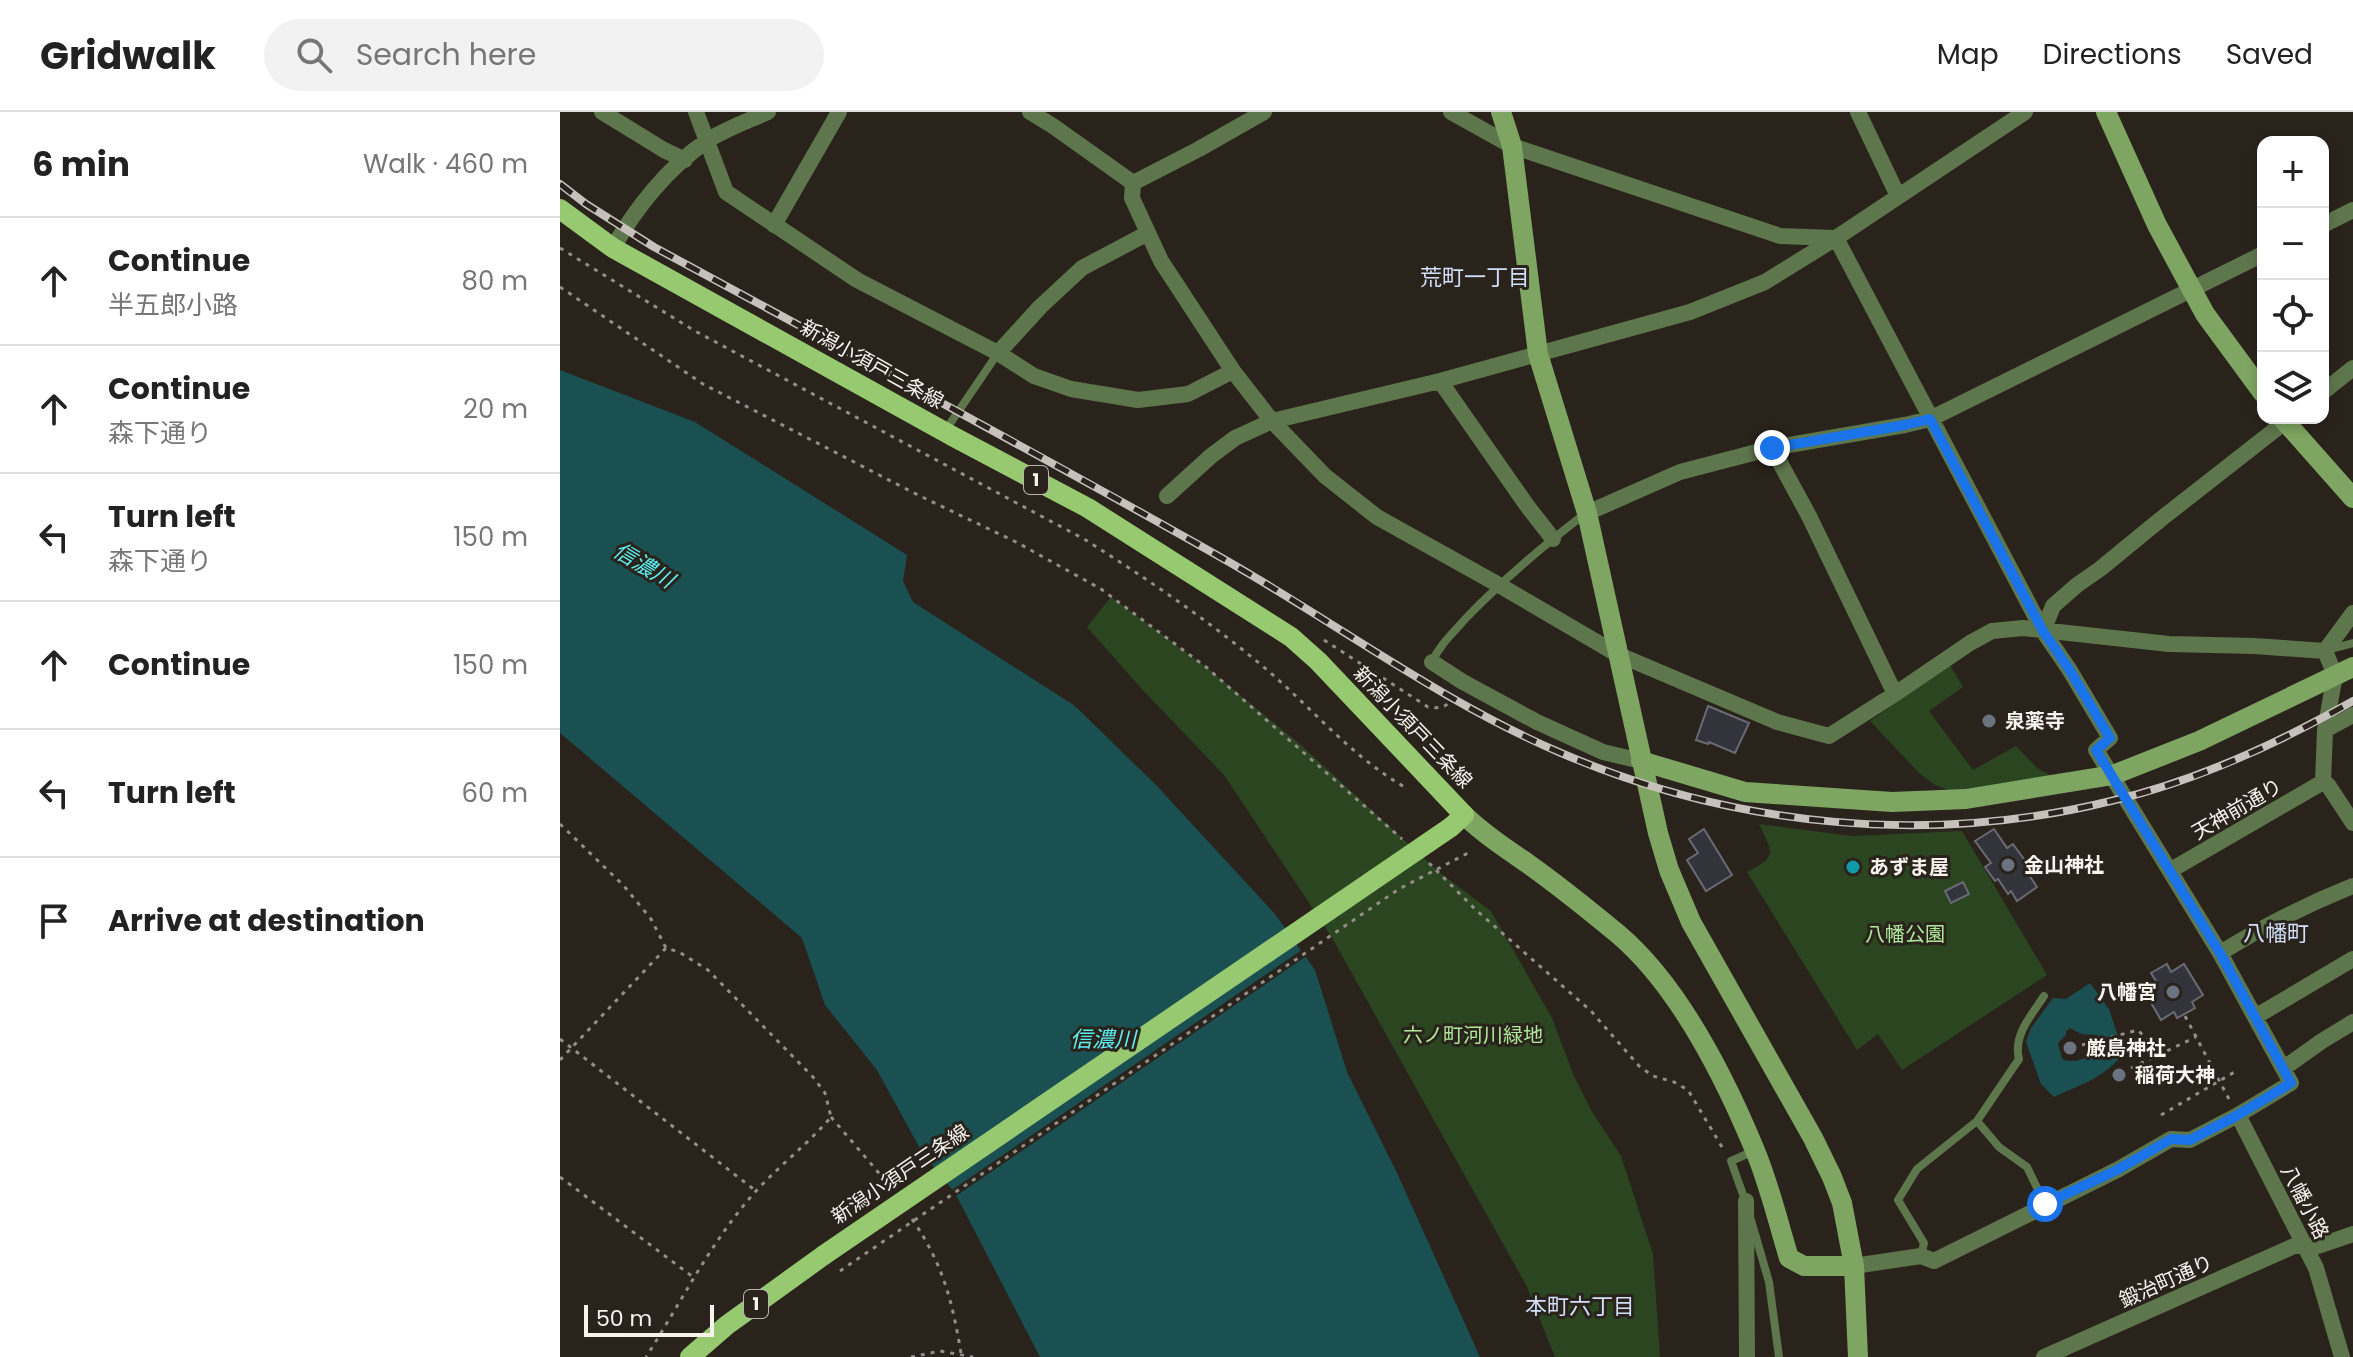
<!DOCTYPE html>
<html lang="en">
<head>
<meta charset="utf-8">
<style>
	body { margin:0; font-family:Poppins,"Noto Sans JP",sans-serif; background:#f2f2f2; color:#222 }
	.controls { position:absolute; right:24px; top:24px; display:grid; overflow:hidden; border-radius:16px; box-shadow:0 4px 12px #0003 }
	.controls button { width:72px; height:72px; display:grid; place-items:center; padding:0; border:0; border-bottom:2px solid #e0e0e0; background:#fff; color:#222; font:40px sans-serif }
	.scale { position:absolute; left:24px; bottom:20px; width:130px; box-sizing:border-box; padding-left:8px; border:4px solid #f7f3ed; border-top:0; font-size:22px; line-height:28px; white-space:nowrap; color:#f7f3ed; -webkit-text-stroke:6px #29231b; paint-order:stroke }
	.stop { position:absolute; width:24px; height:24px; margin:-18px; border:6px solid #1a73e8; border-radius:50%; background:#fff }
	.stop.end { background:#1a73e8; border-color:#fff; box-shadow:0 2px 8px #0008 }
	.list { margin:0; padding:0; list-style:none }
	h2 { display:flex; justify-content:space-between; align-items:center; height:104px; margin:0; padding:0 32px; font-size:34px }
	h2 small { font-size:26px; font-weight:400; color:#767676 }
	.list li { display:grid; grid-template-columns:52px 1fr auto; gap:24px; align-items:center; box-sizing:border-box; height:128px; padding:0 32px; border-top:2px solid #e0e0e0 }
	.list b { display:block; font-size:30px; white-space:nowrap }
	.list p { margin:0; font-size:26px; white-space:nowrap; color:#767676 }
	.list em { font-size:26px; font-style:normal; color:#767676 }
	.icon { flex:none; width:44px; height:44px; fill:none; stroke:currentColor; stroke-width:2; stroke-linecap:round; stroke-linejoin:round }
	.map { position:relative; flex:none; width:1793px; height:1245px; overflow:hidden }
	header { display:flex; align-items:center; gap:48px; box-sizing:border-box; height:112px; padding:0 40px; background:#fff; border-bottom:2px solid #e0e0e0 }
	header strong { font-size:38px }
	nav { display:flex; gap:44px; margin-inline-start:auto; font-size:28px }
	.search { width:560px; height:72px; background:#f2f2f2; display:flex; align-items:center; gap:20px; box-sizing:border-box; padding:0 28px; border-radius:44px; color:#767676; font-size:30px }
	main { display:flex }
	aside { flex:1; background:#fff }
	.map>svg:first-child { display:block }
	.green { fill:#2a4520 }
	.water { fill:#1a5052; fill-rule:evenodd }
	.pier { fill:#29231b }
	.building { fill:#33333c; stroke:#6a6a75; stroke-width:2 }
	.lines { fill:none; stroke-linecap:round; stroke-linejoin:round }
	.path { stroke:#938e87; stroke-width:3; stroke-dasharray:4 6; stroke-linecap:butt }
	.lane { stroke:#5e764c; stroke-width:8 }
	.street { stroke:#5e764c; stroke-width:16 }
	.secondary { stroke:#7ea561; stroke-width:20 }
	.primary { stroke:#97c970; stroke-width:20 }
	.rail-casing { stroke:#c6c1bb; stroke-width:8 }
	.rail { stroke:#29231b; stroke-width:5; stroke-dasharray:15; stroke-linecap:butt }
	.path-bridge { stroke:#938e87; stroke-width:3; stroke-dasharray:4 6; stroke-linecap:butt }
	.primary-bridge { stroke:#97c970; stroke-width:20 }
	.route { stroke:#1a73e8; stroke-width:10 }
	.worship-dot { fill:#6b7280; stroke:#29231b; stroke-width:3 }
	.culture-dot { fill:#0f9aa8; stroke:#29231b; stroke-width:3 }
	.labels { text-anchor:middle; stroke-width:6; stroke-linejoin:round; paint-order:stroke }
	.shield { fill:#29231b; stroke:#b9b5ae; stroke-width:2 }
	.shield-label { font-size:18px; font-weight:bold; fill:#f7f3ed }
	.street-label { font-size:20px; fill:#f7f3ed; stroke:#29231b }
	.poi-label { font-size:20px; font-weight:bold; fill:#f7f3ed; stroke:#29231b; text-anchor:start }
	.park-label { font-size:20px; fill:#ade898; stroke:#29231b }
	.neighbourhood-label { font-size:22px; fill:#d2dffa; stroke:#29231b }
	.water-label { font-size:22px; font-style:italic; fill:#5ceef1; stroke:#29231b }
</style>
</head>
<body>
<header>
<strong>Gridwalk</strong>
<div class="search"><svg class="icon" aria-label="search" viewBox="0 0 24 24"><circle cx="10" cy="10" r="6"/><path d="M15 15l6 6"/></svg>Search here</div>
<nav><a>Map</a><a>Directions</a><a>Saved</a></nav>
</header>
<main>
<aside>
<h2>6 min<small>Walk · 460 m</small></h2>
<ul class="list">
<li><svg class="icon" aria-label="ahead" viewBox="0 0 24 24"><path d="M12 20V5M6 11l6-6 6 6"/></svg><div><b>Continue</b><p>半五郎小路</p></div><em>80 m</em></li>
<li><svg class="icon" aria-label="ahead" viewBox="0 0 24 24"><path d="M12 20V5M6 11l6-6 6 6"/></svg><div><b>Continue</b><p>森下通り</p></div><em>20 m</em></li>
<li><svg class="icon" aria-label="left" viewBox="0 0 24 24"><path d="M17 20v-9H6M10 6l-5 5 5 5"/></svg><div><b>Turn left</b><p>森下通り</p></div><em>150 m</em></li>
<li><svg class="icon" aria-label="ahead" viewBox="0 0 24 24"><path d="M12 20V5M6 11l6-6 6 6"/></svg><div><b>Continue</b></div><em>150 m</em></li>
<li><svg class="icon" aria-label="left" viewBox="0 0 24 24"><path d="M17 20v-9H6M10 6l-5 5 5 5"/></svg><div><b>Turn left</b></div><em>60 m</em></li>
<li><svg class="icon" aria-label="arrive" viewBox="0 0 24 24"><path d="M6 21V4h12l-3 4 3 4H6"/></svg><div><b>Arrive at destination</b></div></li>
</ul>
</aside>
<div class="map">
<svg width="1793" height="1245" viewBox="0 0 1793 1245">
	<rect width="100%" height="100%" fill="#29231b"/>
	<path class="green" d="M551 485 646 555 741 633 879 760 931 799 992 906 1014 964 1031 998 1061 1044 1093 1142 1100 1245H995L966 1173 771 824 664 663 580 575 527 515Z
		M1390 553 1403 575 1369 599 1413 658 1456 634 1477 656 1496 666 1396 681 1375 673 1359 661 1310 609Z
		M1199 712 1292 724 1402 719 1487 863 1342 958 1318 922 1297 938 1187 760C1218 743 1213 742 1199 712Z"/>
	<path class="water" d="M0 258 135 310 347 443 343 469 353 490 515 594 596 673 715 802 755 858 787 960 837 1061 920 1245H480L395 1081 363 1042 317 958 265 893 242 826 0 621Z
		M1530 871 1549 897 1563 940C1550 964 1517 974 1494 985L1481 972 1466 930 1471 916 1493 886 1506 887ZM1510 916C1511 917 1521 922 1522 922 1527 924 1532 921 1536 924 1551 933 1520 956 1502 947L1498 931 1506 923V919Z"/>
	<path class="pier" d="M743 837 748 843 393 1086 389 1080Z"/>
	<path class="building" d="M1148 594 1189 611 1175 641 1149 630 1148 632 1136 628Z
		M1144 717 1172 763 1146 779 1127 748 1138 741 1129 727Z
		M1434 717 1447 736 1453 732 1469 754 1465 757 1477 775 1457 789 1451 779 1448 782 1438 767 1435 769 1425 755 1431 751 1415 729Z
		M1403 770 1409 782 1391 791 1385 779Z
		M1607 852 1611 860 1624 852 1643 883 1632 890 1635 896 1617 906 1614 900 1601 908 1583 877 1596 869 1591 861Z"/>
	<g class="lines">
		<path class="path" d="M0 136 135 219 524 427C589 468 654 512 713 563 757 602 796 648 848 677
			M0 175 143 272 358 383 456 430 541 477 646 555 842 727
			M764 528 868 595C882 597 887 595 894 584
			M0 712 64 774 91 807 106 836 119 840 148 858 253 965 265 981 271 1005C248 1032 220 1053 196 1079 151 1129 122 1189 86 1245
			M869 751 916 798 1031 899 1079 954 1093 964 1114 970 1128 978 1165 1040
			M1625 904 1670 989
			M0 927 196 1079
			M1522 933 1578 918 1600 942
			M0 948 106 836
			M1571 956 1636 925
			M1601 1003 1678 958
			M271 1005 330 1074
			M0 1065 133 1165
			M352 1107C383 1152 392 1188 401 1241
			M351 1245 380 1239 413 1245"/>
		<path class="lane" d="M385 319 438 241
			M1771 537 1793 531
			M872 550C880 532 894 520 907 505 944 467 984 433 1026 401
			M1417 1009 1439 1035 1467 1055 1485 1092
			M1186 1091 1171 1049 1194 1039
			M1191 1108 1209 1170 1219 1245
			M1361 1144 1364 1131 1338 1088 1357 1057 1417 1009 1459 947C1453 923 1471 904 1484 884"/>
		<path class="street" d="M42 0 104 38 125 48
			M136 0 166 80 297 168 438 241 474 264 511 277 578 288 628 282 673 259
			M470 0 493 14 573 71
			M891 0 952 34 1220 124 1274 126
			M1298 0 1338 84
			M573 71 572 86 601 149 673 259 712 309 765 364 817 405 939 473 1057 542 1217 610 1269 624 1335 582 1410 531 1432 519 1463 516 1609 532 1694 534 1765 539
			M573 71 639 37 704 0
			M214 113 279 0
			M1763 113 1793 98
			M1276 126 1483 519 1509 557 1550 626 1536 638 1660 841 1731 971 1678 1003 1630 1028 1611 1027 1557 1058 1374 1149 1361 1144 1294 1154
			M53 136C75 97 108 55 147 29 165 17 188 9 208 0
			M438 241 480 195 522 156 588 121
			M880 269 968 395 993 427
			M1763 280 1793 256
			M1212 336 1249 404 1335 582
			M607 384 651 344 675 326 712 309 880 269 1130 200 1205 170 1276 126 1465 0
			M1027 401 1120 360 1212 336 1345 313 1370 307 1703 142
			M1483 519 1493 494 1517 473 1540 457 1601 407 1730 306
			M1765 539 1793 501
			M872 550 903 570 977 610 1043 640 1081 649
			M1765 618 1793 603
			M1763 670 1765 618 1775 563 1765 539
			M1763 670 1768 673 1793 711
			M1611 758 1763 670
			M1660 841C1704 814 1745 793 1793 774
			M1695 905 1793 847
			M1724 956 1762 929 1793 910
			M1678 1003 1756 1156 1782 1245
			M1186 1089 1187 1245
			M1484 1245 1734 1134H1758L1793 1122"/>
		<path class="secondary" d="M941 0 952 34 978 242 1027 401 1098 721 1109 758 1131 810 1253 1026 1272 1065 1282 1091 1294 1154 1298 1245
			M1546 0 1597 113 1645 202 1703 281
			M1722 306 1793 386
			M1081 649 1185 680 1332 690 1406 687 1553 663 1639 629 1793 555
			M904 703C924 722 945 736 967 751 998 773 1029 798 1058 822 1118 873 1164 964 1194 1036 1209 1071 1218 1110 1229 1146L1244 1154H1294"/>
		<path class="primary" d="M0 97 53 136 394 325 528 396 731 525 758 549 904 703 891 715
			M130 1245 167 1213 264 1143"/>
		<g class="rail-casing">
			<path id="rail" d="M0 72 26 92 94 135C286 239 479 342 669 450 779 513 884 591 1001 641 1174 715 1369 734 1551 689 1637 669 1717 632 1793 589"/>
		</g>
		<use href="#rail" class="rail"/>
		<path class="path-bridge" d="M280 1159 839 777 910 740"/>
		<path class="primary-bridge" d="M264 1143 891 715"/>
	</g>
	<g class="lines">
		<path class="route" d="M1212 336 1345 313 1370 307 1483 519 1509 557 1550 626 1536 638 1660 841 1731 971 1678 1003 1630 1028 1611 1027 1557 1058 1485 1092"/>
	</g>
	<g class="worship-dot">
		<circle cx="1429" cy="609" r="8"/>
		<circle cx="1448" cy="753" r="8"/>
		<circle cx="1613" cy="880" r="8"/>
		<circle cx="1510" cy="936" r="8"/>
		<circle cx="1559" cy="963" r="8"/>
	</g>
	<circle class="culture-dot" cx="1293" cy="755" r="8"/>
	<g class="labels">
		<g class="shield">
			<rect x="464" y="354" width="24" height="28" rx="6"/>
			<rect x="184" y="1178" width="24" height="28" rx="6"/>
		</g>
		<g class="shield-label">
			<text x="476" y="374">1</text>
			<text x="196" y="1198">1</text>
		</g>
		<g class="street-label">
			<text transform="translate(312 252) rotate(29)" y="7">新潟小須戸三条線</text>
			<text transform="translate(853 615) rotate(46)" y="7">新潟小須戸三条線</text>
			<text transform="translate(1677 697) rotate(-30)" y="7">天神前通り</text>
			<text transform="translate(340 1062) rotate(-34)" y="7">新潟小須戸三条線</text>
			<text transform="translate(1745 1090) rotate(63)" y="7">八幡小路</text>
			<text transform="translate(1606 1169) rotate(-24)" y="7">鍛治町通り</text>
		</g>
		<g class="poi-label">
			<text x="1445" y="616">泉薬寺</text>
			<text x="1464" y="760">金山神社</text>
			<text x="1309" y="762">あずま屋</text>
			<text x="1597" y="887" text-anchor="end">八幡宮</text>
			<text x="1526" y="943">厳島神社</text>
			<text x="1575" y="970">稲荷大神</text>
		</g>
		<g class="park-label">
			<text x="1345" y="829">八幡公園</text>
			<text x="913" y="930">六ノ町河川緑地</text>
		</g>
		<g class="neighbourhood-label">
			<text x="915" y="173">荒町一丁目</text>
			<text x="1716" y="829">八幡町</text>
			<text x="1020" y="1202">本町六丁目</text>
		</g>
		<g class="water-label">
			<text transform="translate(84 453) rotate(31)" y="8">信濃川</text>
			<text x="543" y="935">信濃川</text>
		</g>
	</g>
</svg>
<div class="controls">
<button>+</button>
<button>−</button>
<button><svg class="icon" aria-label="locate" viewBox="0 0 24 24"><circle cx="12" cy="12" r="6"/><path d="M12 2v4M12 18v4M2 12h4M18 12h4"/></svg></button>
<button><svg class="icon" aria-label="layers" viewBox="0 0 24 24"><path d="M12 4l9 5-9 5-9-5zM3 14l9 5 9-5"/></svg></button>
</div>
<div class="scale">50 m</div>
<div class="stop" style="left:1485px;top:1092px"></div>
<div class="stop end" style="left:1212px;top:336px"></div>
</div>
</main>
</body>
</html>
